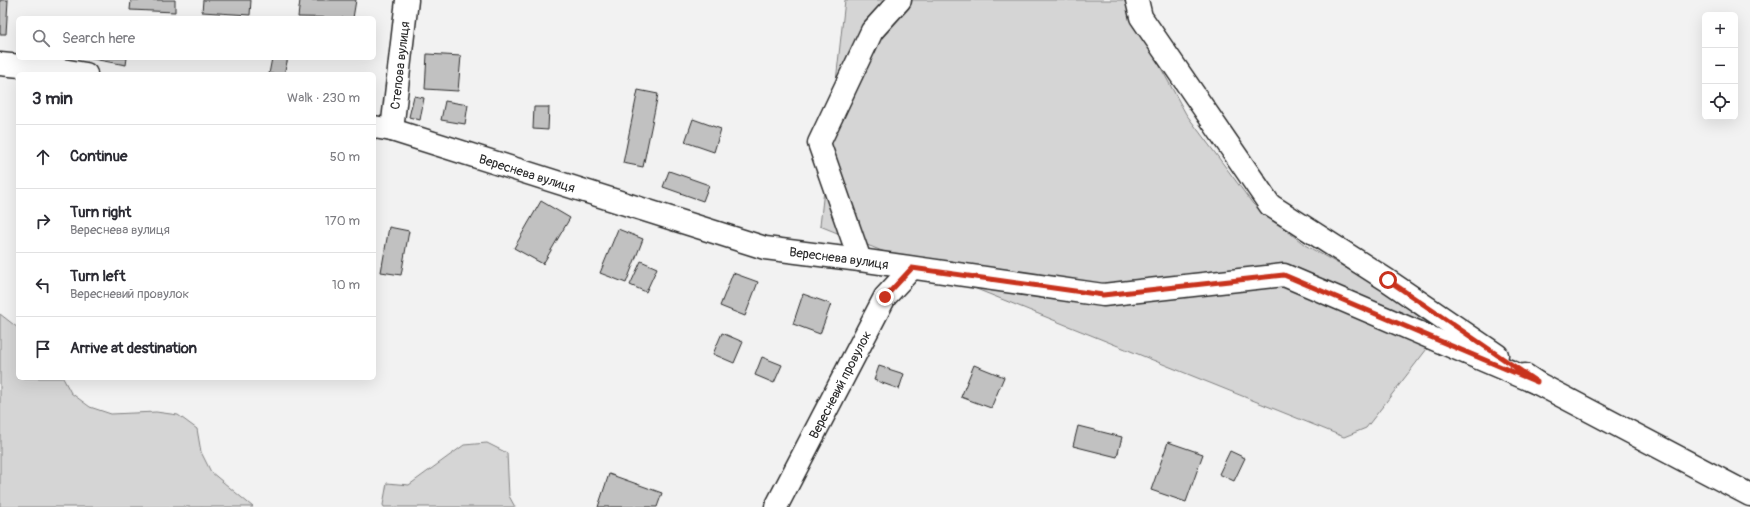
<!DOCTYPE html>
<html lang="en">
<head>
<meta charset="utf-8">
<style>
	body { margin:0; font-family:Pangolin,sans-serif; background:#f2f2f3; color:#2b2b33 }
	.controls { position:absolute; right:12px; top:12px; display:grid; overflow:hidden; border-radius:6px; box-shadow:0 4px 16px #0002 }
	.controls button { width:36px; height:36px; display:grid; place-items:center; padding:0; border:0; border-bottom:1px solid #e1e1e2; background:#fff; color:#2b2b33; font:20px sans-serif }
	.stop { position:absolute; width:12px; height:12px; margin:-9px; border:3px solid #c8321e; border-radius:50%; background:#fff }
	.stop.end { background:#c8321e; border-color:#fff; box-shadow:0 1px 4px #0008 }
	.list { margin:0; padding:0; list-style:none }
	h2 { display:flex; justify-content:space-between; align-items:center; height:52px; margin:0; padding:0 16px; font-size:17px }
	h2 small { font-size:13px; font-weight:400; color:#7c7c81 }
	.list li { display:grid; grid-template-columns:26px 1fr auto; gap:12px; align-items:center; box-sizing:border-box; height:64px; padding:0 16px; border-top:1px solid #e1e1e2 }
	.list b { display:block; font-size:15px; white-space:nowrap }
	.list p { margin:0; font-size:13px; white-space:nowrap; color:#7c7c81 }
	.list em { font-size:13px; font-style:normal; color:#7c7c81 }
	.icon { flex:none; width:22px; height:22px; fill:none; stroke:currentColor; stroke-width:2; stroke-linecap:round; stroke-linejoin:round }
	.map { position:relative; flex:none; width:1750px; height:507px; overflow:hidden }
	.search { position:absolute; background:#fff; box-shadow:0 4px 16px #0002; left:16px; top:16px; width:360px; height:44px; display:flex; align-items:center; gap:10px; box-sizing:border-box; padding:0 14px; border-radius:6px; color:#7c7c81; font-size:15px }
	.panel { position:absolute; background:#fff; box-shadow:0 4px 16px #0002; left:16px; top:72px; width:360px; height:308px; border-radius:6px }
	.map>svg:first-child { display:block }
	.green { fill:#d5d5d5; stroke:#808080 }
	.building { fill:#c1c1c1; stroke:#2b2b2b }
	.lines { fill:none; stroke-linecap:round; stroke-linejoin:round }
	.minor-casing { stroke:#2b2b2b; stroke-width:25 }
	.minor { stroke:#fff; stroke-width:22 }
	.route { stroke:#c8321e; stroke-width:5 }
	.labels { text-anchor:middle; stroke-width:4; stroke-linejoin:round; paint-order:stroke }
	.street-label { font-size:13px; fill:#2b2b2b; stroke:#fff }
</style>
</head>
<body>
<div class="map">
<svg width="1750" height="507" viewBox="0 0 1750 507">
	<rect width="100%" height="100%" fill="#f2f2f2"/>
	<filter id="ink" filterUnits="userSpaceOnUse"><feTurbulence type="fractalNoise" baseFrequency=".025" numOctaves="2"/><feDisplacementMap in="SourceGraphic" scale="8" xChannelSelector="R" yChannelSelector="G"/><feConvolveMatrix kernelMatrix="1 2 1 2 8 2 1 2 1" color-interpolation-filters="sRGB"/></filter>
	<g filter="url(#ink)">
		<path class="green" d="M845 0H1124L1186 114 1253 204 1305 245 1376 285 1440 332 1366 428 1344 437 820 226Z
			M0 314 18 328V378H63L71 393 90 407 111 414 156 412 178 415 197 429 201 452 211 472 253 507H0Z
			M487 443 507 453 509 496 515 507H384L383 505 387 483 409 485 464 445Z"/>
		<path class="building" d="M0 0H8L6 34H0Z
			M131 0H175V12L130 10Z
			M203 0H251L250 15 202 12Z
			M300 0H356L353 18 298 17Z
			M427 54 461 56 458 91 425 89Z
			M87 58H127L126 65Z
			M272 58H288L284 74H269Z
			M638 90 658 94 643 167 623 163Z
			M414 96 424 98 420 120 409 117Z
			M445 101 468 105 465 124 441 120Z
			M534 107H549L548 130 533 129Z
			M693 119 721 129 714 152 685 142Z
			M669 171 709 185 703 201 663 187Z
			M541 201 570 218 543 264 514 248Z
			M389 227 409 231 401 275 381 272Z
			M618 229 643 239 626 283 600 273Z
			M641 261 657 268 646 292 630 285Z
			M733 273 758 282 745 316 720 306Z
			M803 294 831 304 820 334 793 324Z
			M722 333 743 342 734 363 713 354Z
			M762 357 782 365 774 383 755 375Z
			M974 365 1004 377 991 408 961 397Z
			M879 366 904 374 899 389 874 380Z
			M1078 426 1122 437 1117 457 1073 446Z
			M1168 442 1203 454 1186 502 1151 490Z
			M1230 451 1245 458 1234 481 1219 474Z
			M609 474 662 493 657 507H598Z"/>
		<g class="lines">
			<g class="minor-casing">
				<g id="minor">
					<path d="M1137 0 1141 17 1270 205 1387 280 1497 355"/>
					<path d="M0 64 62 70 86 74"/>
					<path id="s1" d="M374 127 392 130 765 248 860 260 1103 295 1284 275 1537 383"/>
					<path id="s2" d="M392 130 407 0"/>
					<path d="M860 260 819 143 872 31 900 0"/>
					<path d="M1525 375 1537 383 1750 495"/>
					<path id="s3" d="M776 507 885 297 912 268"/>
				</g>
			</g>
			<use href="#minor" class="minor"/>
		</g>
	</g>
	<g class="lines" filter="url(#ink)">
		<path class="route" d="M885 297 912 268 1103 295 1284 275 1537 382 1388 280"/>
	</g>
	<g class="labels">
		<g class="street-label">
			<text dy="5" stroke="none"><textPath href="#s2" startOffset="65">Степова вулиця</textPath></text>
			<text dy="5" stroke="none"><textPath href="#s1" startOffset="160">Вереснева вулиця</textPath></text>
			<text dy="5" stroke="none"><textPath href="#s1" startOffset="484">Вереснева вулиця</textPath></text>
			<text dy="5" stroke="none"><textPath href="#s3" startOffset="138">Вересневий провулок</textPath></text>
		</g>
	</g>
</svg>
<div class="controls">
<button>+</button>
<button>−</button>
<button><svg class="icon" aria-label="locate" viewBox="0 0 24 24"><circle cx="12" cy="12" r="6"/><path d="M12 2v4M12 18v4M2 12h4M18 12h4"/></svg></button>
</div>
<div class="stop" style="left:1388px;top:280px"></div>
<div class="stop end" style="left:885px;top:297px"></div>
<div class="search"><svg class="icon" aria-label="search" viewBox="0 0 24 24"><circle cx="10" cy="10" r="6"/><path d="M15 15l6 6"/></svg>Search here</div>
<section class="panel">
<h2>3 min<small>Walk · 230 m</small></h2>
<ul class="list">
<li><svg class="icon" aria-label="ahead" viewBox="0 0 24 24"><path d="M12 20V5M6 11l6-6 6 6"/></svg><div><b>Continue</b></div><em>50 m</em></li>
<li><svg class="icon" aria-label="right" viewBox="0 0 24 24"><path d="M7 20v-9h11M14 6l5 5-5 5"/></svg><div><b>Turn right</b><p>Вереснева вулиця</p></div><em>170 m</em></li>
<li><svg class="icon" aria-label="left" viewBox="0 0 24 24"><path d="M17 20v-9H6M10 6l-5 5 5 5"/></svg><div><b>Turn left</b><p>Вересневий провулок</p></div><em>10 m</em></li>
<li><svg class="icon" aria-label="arrive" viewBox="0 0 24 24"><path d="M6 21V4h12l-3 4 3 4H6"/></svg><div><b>Arrive at destination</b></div></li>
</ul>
</section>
</div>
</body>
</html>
